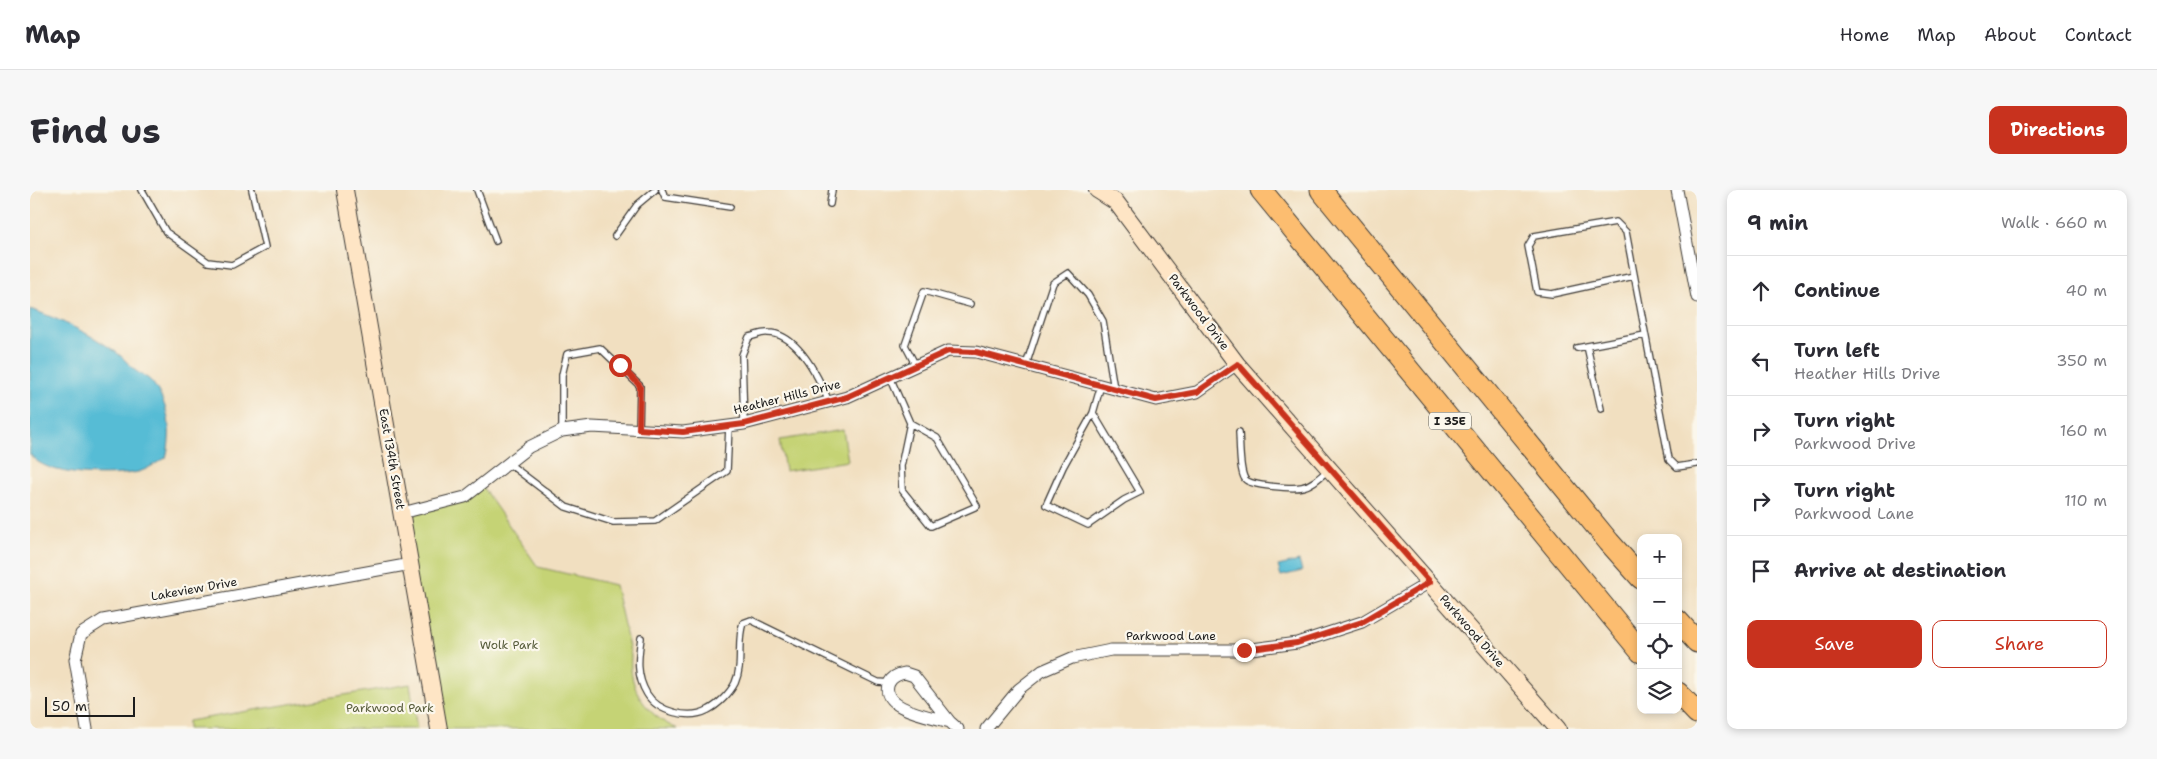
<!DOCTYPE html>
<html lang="en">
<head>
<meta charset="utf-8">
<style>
	body { margin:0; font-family:"Shantell Sans",sans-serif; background:#f7f7f7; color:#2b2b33 }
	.controls { position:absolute; right:15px; bottom:15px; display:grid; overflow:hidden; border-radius:10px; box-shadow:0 2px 8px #0003 }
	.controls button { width:45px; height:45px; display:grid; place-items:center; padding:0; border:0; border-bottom:1px solid #e1e1e2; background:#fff; color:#2b2b33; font:25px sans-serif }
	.scale { position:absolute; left:15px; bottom:12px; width:90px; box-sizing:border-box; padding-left:5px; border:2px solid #1c1c1c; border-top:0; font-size:14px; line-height:18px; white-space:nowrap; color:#1c1c1c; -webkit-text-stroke:4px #fbf7ec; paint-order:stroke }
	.stop { position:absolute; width:15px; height:15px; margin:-11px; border:4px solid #c8321e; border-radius:50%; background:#fff }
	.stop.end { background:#c8321e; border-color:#fff; box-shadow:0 1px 5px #0008 }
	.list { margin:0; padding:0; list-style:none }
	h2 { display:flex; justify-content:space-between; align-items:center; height:65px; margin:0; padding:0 20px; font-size:21px }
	h2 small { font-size:16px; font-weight:400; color:#7c7c81 }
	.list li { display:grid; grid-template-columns:32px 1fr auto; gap:15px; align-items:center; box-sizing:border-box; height:70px; padding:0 20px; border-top:1px solid #e1e1e2 }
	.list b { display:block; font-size:19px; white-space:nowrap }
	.list p { margin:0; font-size:16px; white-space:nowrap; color:#7c7c81 }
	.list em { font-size:16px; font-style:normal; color:#7c7c81 }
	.actions { display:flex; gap:10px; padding:15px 20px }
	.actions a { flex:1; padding:11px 0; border:1px solid #c8321e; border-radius:10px; text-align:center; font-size:18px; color:#c8321e }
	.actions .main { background:#c8321e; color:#fff }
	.icon { flex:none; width:28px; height:28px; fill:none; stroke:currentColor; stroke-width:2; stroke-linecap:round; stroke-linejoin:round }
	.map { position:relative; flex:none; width:1667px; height:539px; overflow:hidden; border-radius:10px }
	header { display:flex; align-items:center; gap:30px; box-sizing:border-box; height:70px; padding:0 25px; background:#fff; border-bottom:1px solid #e1e1e2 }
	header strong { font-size:24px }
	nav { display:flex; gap:28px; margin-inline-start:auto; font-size:18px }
	.intro { display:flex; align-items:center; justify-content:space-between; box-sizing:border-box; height:120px; padding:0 30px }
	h1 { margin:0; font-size:35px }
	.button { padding:12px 22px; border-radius:10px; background:#c8321e; color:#fff; font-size:18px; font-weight:700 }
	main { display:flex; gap:30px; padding:0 30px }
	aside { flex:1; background:#fff; border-radius:10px; box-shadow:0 2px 8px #0003 }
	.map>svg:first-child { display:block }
	.green { fill:#c5d375; stroke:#707848 }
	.water { fill:#57bcd5; stroke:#3a6c78 }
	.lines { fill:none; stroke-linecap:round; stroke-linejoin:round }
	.lane-casing { stroke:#3c3935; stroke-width:8 }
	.street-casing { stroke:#3c3935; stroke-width:13 }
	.secondary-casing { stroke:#3c3935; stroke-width:18 }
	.highway-casing { stroke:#3c3935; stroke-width:23 }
	.lane { stroke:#fff; stroke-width:5.5 }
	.street { stroke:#fff; stroke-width:11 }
	.secondary { stroke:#fee5c5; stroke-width:16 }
	.highway { stroke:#fcbd6f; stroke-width:21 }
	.route { stroke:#c8321e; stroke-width:6 }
	.labels { text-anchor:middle; stroke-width:4.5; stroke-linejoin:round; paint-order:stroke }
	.shield { fill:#fbf7ec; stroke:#5f5e5a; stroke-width:1 }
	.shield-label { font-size:11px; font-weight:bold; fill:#1c1c1c }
	.street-label { font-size:12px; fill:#1c1c1c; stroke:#fbf7ec }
	.park-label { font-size:12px; fill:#575c3b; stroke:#fbf7ec }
</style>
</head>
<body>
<header>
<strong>Map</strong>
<nav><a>Home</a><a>Map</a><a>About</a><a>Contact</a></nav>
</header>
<div class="intro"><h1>Find us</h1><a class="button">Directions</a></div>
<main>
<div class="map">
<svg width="1667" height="539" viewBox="0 0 1667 539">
	<rect width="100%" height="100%" fill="#fbf7ec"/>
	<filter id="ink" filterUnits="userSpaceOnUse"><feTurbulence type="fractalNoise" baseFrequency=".02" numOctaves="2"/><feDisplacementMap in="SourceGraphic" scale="10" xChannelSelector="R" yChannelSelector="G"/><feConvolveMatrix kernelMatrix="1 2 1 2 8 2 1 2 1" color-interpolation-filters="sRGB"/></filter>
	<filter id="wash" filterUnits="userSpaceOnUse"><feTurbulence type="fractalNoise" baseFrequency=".0096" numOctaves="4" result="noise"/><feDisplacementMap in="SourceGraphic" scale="20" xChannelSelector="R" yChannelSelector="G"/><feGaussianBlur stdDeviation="1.12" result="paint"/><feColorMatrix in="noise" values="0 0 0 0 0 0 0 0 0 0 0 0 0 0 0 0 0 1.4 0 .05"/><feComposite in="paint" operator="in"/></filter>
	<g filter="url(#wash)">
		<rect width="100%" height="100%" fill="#f1dfc0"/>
		<path class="green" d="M813 240 818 271 755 281 750 250Z
			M451 295 508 377 585 395 601 466C598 500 618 527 648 539H409L372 323 435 307Z
			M380 494 387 539H158V531Z"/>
		<path class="water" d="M0 119C27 128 63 145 86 162 93 167 99 175 106 181 111 185 118 187 122 192 139 215 143 241 136 268 127 272 117 280 108 282 83 287 15 288 0 264Z
			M1269 371 1272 381 1251 386 1248 376Z"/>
	</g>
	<g filter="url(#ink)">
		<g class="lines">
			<g class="lane-casing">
				<path id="lane" d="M112 0 136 42 178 72 202 75 235 57 222 0
					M447 0 466 51
					M632 0 635 7 700 17
					M800 14 802 0
					M585 46 607 15 625 0
					M1604 86 1522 104 1507 102 1498 56 1504 46 1586 32 1596 42 1639 269 1647 277 1667 274
					M1557 156 1571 219
					M1547 158 1615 145
					M996 175 1023 93 1038 83 1058 105 1073 131 1084 199
					M886 176 875 155 894 101 940 114
					M860 187 880 233 871 276 872 300 901 336 947 316 907 248 880 233
					M1063 223 1110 302 1094 310 1058 335 1016 315 1033 277 1063 223 1071 195
					M714 234 712 165 719 147C725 146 732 142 738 143 768 143 789 188 799 212
					M532 241V185L537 164 570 158 610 196 609 239
					M1209 242C1210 253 1209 280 1215 289 1220 296 1263 299 1272 297 1282 295 1290 287 1298 280
					M478 273 536 317 583 332 625 331 697 281 699 236
					M611 448C608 468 606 486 617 504 628 522 659 530 678 520 688 515 700 503 705 493 714 473 706 452 713 433L721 430 848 492 859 493"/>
			</g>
			<g class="street-casing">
				<path id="street" d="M1647 0 1667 107
					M372 323 435 307 499 257 532 241 562 237 653 242 714 234 817 207 918 161 946 162 1126 210 1167 202 1207 174
					M920 532C904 527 847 519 859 493 862 487 868 484 875 483L884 486 920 532 928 539
					M57 539 45 470 51 444 73 430 381 374
					M956 539 989 499 1012 481 1042 468 1081 460H1214L1267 453 1332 432 1400 392"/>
			</g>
			<g class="secondary-casing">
				<path id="secondary" d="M315 0 409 539
					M1067 0 1086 12 1207 174 1528 539"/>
			</g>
			<g class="highway-casing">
				<path id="highway" d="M1231 0 1611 462
					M1291 0 1579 352 1611 388
					M1648 431 1667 452
					M1648 503 1667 523"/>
			</g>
			<use href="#lane" class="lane"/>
			<use href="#street" class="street"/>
			<use href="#secondary" class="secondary"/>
			<use href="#highway" class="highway"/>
		</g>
	</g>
	<g class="lines" filter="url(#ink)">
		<path class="route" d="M590 175 610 196 609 239 653 242 714 234 817 207 918 161 946 162 1126 210 1167 202 1208 174 1400 392 1332 432 1267 453 1214 460"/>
	</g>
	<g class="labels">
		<rect class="shield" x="1399" y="222.5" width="42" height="17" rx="4"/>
		<g class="shield-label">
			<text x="1420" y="235">I 35E</text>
		</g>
		<g class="street-label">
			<text transform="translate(1169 122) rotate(53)" y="4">Parkwood Drive</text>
			<text transform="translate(757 207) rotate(-14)" y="4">Heather Hills Drive</text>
			<text transform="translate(362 269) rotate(80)" y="4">East 134th Street</text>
			<text transform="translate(164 399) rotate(-10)" y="4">Lakeview Drive</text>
			<text transform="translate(1442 441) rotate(49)" y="4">Parkwood Drive</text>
			<text x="1141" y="450">Parkwood Lane</text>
		</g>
		<g class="park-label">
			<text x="479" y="459">Wolk Park</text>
			<text x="360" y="522">Parkwood Park</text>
		</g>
	</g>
</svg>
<div class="controls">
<button>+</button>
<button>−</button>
<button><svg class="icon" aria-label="locate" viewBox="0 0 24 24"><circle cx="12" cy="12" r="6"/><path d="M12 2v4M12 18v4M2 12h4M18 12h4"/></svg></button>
<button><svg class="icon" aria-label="layers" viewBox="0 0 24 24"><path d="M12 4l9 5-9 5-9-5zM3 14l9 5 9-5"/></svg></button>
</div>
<div class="scale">50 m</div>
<div class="stop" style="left:590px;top:175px"></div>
<div class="stop end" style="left:1214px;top:460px"></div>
</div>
<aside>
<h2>9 min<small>Walk · 660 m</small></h2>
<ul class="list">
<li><svg class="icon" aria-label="ahead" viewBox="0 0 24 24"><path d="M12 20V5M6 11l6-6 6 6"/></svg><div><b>Continue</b></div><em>40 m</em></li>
<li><svg class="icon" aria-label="left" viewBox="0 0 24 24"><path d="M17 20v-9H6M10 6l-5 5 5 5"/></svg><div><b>Turn left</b><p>Heather Hills Drive</p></div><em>350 m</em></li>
<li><svg class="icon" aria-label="right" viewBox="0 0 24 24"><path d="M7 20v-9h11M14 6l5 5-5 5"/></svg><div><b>Turn right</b><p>Parkwood Drive</p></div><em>160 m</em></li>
<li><svg class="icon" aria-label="right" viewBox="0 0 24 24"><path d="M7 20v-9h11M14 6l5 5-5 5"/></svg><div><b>Turn right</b><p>Parkwood Lane</p></div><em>110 m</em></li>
<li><svg class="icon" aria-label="arrive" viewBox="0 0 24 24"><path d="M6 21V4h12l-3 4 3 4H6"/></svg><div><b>Arrive at destination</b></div></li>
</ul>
<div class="actions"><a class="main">Save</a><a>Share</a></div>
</aside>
</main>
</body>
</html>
